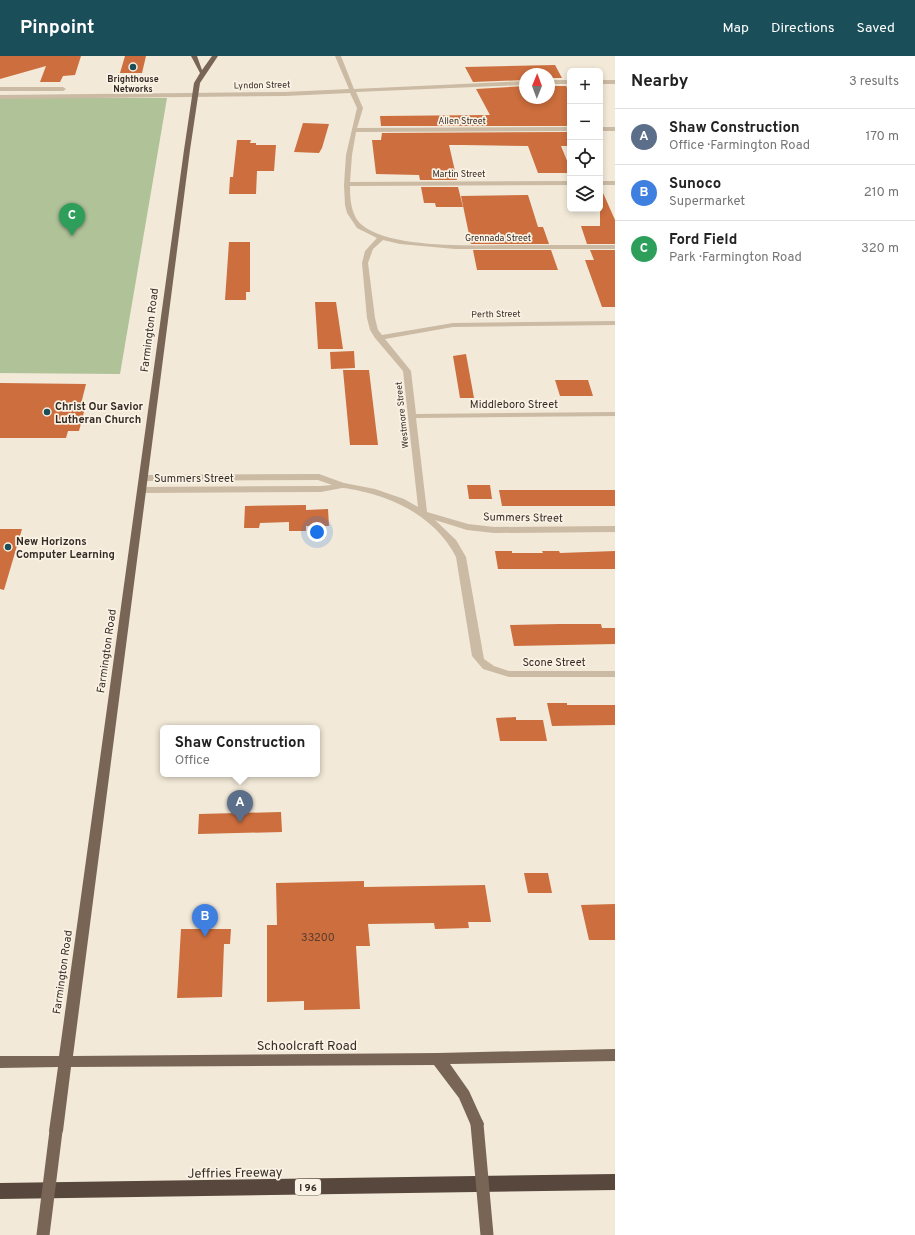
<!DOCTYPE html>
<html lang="en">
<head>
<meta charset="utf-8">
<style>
	body { margin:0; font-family:Overpass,sans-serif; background:#f2f2f2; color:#222 }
	.controls { position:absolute; right:12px; top:12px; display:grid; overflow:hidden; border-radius:6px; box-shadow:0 2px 6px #0003 }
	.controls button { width:36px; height:36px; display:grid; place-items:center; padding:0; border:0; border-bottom:1px solid #e0e0e0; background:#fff; color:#222; font:20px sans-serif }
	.compass { position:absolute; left:519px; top:12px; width:36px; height:36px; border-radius:50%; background:#fff; box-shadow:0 2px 6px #0003; rotate:1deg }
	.you { position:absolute; left:317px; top:476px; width:14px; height:14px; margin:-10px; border:3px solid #fff; border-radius:50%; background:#1a73e8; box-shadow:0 0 0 6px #1a73e833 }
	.badge { display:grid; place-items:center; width:26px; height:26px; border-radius:50%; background:#1a4e59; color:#fff; font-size:13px; font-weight:700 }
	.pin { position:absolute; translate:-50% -33px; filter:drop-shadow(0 1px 2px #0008) }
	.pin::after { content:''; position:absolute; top:21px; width:14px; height:12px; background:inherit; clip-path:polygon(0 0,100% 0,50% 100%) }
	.popup { position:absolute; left:160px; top:669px; width:160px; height:52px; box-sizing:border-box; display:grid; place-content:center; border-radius:6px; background:#fff; filter:drop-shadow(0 1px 3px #0005); font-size:13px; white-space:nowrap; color:#767676 }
	.popup b { font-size:15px; color:#222 }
	.popup::after { content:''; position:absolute; left:50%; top:100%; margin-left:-8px; border:8px solid transparent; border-top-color:#fff }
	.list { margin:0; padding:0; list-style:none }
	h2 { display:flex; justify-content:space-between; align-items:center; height:52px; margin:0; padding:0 16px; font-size:17px }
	h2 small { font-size:13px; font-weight:400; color:#767676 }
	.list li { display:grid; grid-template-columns:26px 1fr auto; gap:12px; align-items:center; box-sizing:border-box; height:56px; padding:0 16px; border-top:1px solid #e0e0e0 }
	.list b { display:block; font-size:15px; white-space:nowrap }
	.list p { margin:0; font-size:13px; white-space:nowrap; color:#767676 }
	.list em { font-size:13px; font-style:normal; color:#767676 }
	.icon { flex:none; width:22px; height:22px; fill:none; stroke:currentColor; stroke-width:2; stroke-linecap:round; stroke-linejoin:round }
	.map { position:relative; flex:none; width:615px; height:1179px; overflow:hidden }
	header { display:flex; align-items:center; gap:24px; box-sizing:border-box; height:56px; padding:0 20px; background:#1a4e59; color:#fff }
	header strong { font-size:19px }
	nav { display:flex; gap:22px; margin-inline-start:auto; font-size:14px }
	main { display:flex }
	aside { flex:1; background:#fff }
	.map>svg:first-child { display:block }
	.green { fill:#afc298 }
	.building { fill:#cc6e3d }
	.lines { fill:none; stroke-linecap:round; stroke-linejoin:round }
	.minor { fill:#cbbaa4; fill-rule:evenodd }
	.major { fill:#786556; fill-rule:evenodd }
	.highway { fill:#57473c; fill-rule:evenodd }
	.major-bridge { stroke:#786556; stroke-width:13 }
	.poi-dot { fill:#1a4e59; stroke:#faf2e4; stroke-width:1.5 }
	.labels { text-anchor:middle; stroke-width:3.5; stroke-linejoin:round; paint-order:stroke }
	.far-poi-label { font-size:9px; font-weight:bold; fill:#362c26; stroke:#faf2e4 }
	.far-street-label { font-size:9px; fill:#362c26; stroke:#faf2e4 }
	.shield { fill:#faf2e4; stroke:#71675f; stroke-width:1 }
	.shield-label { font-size:10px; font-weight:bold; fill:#362c26 }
	.street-label { font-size:11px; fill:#362c26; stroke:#faf2e4 }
	.poi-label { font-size:11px; font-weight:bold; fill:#362c26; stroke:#faf2e4; text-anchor:start }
	.near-number-label { font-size:11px; fill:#5c3c2c }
	.near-street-label { font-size:13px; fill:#362c26; stroke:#faf2e4 }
</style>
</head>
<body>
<header>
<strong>Pinpoint</strong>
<nav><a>Map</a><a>Directions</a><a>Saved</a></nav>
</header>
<main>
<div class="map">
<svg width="615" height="1179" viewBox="0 0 615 1179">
	<rect width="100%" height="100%" fill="#f2e9d8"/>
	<path class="green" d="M0 42H167L120 318 0 317Z"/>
	<path class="building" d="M0 0H81L75 19 63 20 60 26H40L46 10 0 23Z
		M125 0H146L142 17H120Z
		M555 9 562 22H549V18H525V24L473 26 465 11Z
		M525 30V42H549V30H566L570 37V70H381L380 60 490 59 476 33Z
		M303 67 329 68 322 92 319 97 294 96Z
		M570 76V90H561L570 112V117H538L528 90 463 89H449L457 124H420L419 119 376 118 372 84H381L382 77Z
		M237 84H251L250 87H256V89H276L274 115H257L256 138H229L230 121H233Z
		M600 130 615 164V188H587L581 170H600Z
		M421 131H458L463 151H436L435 147H424Z
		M528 139 538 171H543L549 188H471L461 140Z
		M229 186H250V236H246V244H225Z
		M473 194H551L558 214H477Z
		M590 194H615V251H602L585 204H594Z
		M315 246H336L343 293H318Z
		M354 295 355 312 331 313 330 296Z
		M466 298 474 342H460L453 300Z
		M343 314H369L378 389H350Z
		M555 324H588L593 340H560Z
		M0 327 86 328 80 352H85L79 375H68L66 382H0Z
		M467 429H490L492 443H469Z
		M499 434H615V450H502Z
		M306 449V454L328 453 329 470H306V475H289V466L260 467 259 472H244L245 450Z
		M0 473H22L4 534 0 533Z
		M495 495H512V497H543L542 495H559L560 497 615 495V513H498Z
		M560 568H601L602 572H615V588L514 590 510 569Z
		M547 647H567V649H615V669L552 670Z
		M516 661V664H543L547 685H500L496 662Z
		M281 756 282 776 198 778 199 758Z
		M524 817H548L552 837H528Z
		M364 825V831L485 829 491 866H468L469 872 435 873 434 867 368 868 370 890H356L360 953 304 954V945L267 946V869H277L276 827Z
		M615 848V884H589L581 849Z
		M181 873H231L230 888H224L222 941 177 942Z"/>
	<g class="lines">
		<path class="minor" d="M335 0H341L354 33 525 25V29L356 36 363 52 357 72 570 71V75L356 76 352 99 350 126 570 125V129L350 130C350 143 351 160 362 169 392 194 481 189 520 189 552 189 583 189 615 189V193H455L400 188 383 184 373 193 368 207 375 262 378 274 382 279 453 267 615 265V269L453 271 385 283 411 315 416 358 615 356V360L416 362 427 456 468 468 494 471 615 470V476L494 477 467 474 435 464 456 484 466 501 484 603 494 610 509 615H615V621H509L483 613 472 600 456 501C438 465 399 443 360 435 355 434 348 432 342 432 335 433 328 435 321 436L142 437 138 434 142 431 321 430 332 429 318 424 144 425 140 422 144 419 319 418 344 427 375 433 404 443 418 451 403 315 375 282 370 274 367 262 362 207 365 195 377 182 357 172 347 157 345 149 344 129 346 99 357 52 350 37 285 40 0 43V39L285 36 349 33Z
			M549 24H570V28H549Z
			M600 24H615V28H600Z
			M0 31H63L66 33 63 35H0Z
			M600 71H615V75H600Z
			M600 125H615V129H600Z"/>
		<path class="major" d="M191 0H197L202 14 212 0H218L200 27 190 94 73 1000 438 997 615 993V1005L450 1008 469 1035 484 1068 482 1072 477 1074 472 1072 459 1042 434 1009 71 1011 63 1075 61 1079 56 1081 51 1079 49 1075 58 1011 0 1012V1000H59L184 94 194 27 200 17Z"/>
		<path class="highway" d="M615 1118V1134L0 1143V1127Z"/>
		<path class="major-bridge" d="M477 1068 487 1179
			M43 1179 56 1075"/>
	</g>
	<g class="poi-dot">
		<circle cx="133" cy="11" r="4"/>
		<circle cx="47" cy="356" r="4"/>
		<circle cx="8" cy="491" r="4"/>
	</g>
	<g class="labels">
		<g class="far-poi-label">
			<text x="133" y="26">Brighthouse<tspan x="133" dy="10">Networks</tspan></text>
		</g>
		<g class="far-street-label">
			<text transform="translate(262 29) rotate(-1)" y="3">Lyndon Street</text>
			<text x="462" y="68">Allen Street</text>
			<text x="459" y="121">Martin Street</text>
			<text x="498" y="185">Grennada Street</text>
			<text transform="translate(496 258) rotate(-1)" y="3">Perth Street</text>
			<text transform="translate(402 359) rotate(-96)" y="3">Westmore Street</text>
		</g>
		<rect class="shield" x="295" y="1123" width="26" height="16" rx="3"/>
		<g class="shield-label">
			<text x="308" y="1135">I 96</text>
		</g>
		<g class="street-label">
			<text transform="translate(149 274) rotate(-83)" y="4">Farmington Road</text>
			<text x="514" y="352">Middleboro Street</text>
			<text x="194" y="426">Summers Street</text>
			<text transform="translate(523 461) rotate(1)" y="4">Summers Street</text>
			<text transform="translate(106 595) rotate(-82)" y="4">Farmington Road</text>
			<text x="554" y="610">Scone Street</text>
			<text transform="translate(62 916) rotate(-82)" y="4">Farmington Road</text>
		</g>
		<g class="poi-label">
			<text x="55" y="354">Christ Our Savior<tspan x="55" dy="13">Lutheran Church</tspan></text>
			<text x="16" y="489">New Horizons<tspan x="16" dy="13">Computer Learning</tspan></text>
		</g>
		<g class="near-number-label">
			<text x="318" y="885">33200</text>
		</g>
		<g class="near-street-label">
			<text x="307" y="994">Schoolcraft Road</text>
			<text transform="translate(235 1116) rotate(-1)" y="5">Jeffries Freeway</text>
		</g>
	</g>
</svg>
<div class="controls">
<button>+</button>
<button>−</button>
<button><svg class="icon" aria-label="locate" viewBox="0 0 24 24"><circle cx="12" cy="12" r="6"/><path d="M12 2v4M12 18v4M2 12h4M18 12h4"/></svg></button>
<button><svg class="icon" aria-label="layers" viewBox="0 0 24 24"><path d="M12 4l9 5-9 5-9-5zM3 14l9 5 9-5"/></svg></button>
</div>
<svg class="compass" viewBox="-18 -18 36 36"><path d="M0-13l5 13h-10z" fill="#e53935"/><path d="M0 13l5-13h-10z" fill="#767676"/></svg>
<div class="you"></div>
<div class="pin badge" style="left:240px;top:767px;background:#5c6f8a">A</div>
<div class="popup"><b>Shaw Construction</b>Office</div>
<div class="pin badge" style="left:205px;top:881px;background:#3f7fe0">B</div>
<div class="pin badge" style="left:72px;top:180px;background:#2e9e5b">C</div>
</div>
<aside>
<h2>Nearby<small>3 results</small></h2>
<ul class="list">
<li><span class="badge" style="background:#5c6f8a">A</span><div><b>Shaw Construction</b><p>Office · Farmington Road</p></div><em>170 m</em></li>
<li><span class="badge" style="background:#3f7fe0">B</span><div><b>Sunoco</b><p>Supermarket</p></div><em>210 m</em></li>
<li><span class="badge" style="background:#2e9e5b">C</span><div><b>Ford Field</b><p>Park · Farmington Road</p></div><em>320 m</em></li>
</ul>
</aside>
</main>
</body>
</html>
